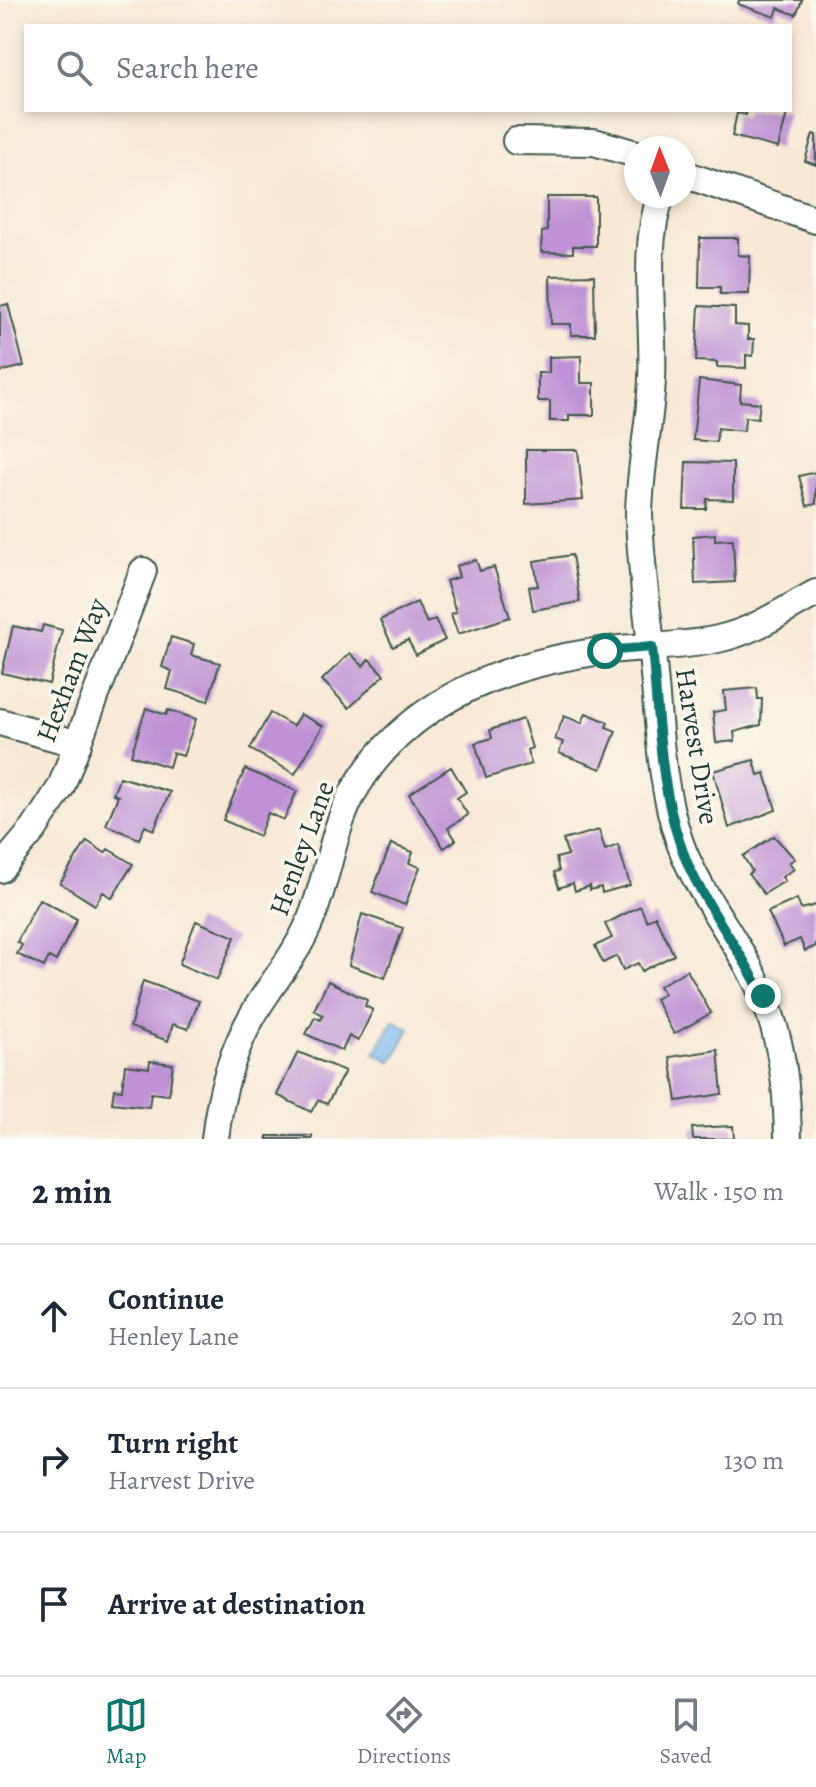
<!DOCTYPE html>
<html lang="en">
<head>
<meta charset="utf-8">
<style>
	body { margin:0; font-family:Alegreya,serif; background:#f6f6f7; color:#1f2937 }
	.compass { position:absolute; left:624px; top:136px; width:72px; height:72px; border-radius:50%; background:#fff; box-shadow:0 4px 12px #0003; rotate:359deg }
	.stop { position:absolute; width:24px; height:24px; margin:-18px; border:6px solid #0f766e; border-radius:50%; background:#fff }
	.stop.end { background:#0f766e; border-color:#fff; box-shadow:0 2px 8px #0008 }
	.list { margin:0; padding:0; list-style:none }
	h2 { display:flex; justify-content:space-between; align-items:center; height:104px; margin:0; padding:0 32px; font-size:34px }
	h2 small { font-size:26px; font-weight:400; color:#747a83 }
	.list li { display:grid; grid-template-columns:52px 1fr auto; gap:24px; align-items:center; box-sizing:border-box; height:144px; padding:0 32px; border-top:2px solid #e0e1e3 }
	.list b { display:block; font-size:30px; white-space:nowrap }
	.list p { margin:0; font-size:26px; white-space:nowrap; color:#747a83 }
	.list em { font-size:26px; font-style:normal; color:#747a83 }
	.icon { flex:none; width:44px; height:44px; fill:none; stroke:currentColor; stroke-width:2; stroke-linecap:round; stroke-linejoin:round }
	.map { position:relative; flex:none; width:816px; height:1139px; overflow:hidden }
	.search { position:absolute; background:#fff; box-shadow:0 4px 12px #0003; left:24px; right:24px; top:24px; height:88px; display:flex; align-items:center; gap:20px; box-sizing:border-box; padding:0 28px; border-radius:0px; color:#747a83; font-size:30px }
	.sheet { height:536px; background:#fff }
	nav { display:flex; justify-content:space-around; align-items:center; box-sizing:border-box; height:112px; border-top:2px solid #e0e1e3; background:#fff; font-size:22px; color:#747a83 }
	nav a { display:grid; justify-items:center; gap:4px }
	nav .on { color:#0f766e }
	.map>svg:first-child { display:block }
	.water { fill:#7eb8ef; stroke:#4e7a92; stroke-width:2 }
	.building { fill:#be92d4 }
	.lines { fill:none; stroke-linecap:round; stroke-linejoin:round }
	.minor-casing { stroke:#3f574c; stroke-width:30 }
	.minor { stroke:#fff; stroke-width:26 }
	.route { stroke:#0f766e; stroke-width:10 }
	.labels { text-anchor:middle; stroke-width:7; stroke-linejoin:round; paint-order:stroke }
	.street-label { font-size:28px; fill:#1f3d34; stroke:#fbf7ec }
</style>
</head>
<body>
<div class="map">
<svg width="816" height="1139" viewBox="0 0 816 1139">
	<rect width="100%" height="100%" fill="#fbf7ec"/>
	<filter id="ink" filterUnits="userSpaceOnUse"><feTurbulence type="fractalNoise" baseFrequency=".0125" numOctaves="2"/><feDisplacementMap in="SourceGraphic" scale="16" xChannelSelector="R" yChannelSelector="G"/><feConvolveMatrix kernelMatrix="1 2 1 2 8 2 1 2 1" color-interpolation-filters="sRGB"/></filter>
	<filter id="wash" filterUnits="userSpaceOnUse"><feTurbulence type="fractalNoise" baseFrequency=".006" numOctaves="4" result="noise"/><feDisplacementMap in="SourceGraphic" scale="32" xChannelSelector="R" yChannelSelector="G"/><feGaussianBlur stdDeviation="1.8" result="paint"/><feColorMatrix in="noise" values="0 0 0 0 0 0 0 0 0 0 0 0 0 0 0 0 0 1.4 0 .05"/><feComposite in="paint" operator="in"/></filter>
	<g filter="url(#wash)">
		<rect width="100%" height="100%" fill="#f7e9d5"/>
		<path class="water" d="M393 1020 410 1029 392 1062 375 1053Z"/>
		<g id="blocks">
			<path class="building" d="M739 0H802L796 15 778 8 775 17 738 4Z
				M747 110H788L778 148 732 136 737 113 746 115Z
				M813 134 816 135V165L805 161Z
				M547 197H596V246H573V253L541 252 542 232 547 231Z
				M700 238H738V255L750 256 749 294H720V287H699Z
				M594 275 595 335H571V324H551L550 276Z
				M8 304 24 366 0 372V306Z
				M699 306 735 308V325L748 326V339H754L753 356 746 355V368L717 367V362L696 361Z
				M581 356V383H594V415H569V421H550V401H538V373H549V357Z
				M699 380 741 385 740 401 760 403 758 418 745 417 744 431 718 428 716 442 693 440Z
				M526 450H578L583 500 526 504Z
				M686 462 733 463V500L707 499 706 509H684Z
				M816 472V504L807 506 799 476Z
				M715 534V540L733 539 735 582 695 584 693 536Z
				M572 555 580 602 533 610 529 587 538 586 534 561Z
				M476 560 480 571 494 567 510 617 458 634 451 614 456 612 446 581 459 577 456 566Z
				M417 602 427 623 435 619 445 640 416 655 408 640 393 647 380 620Z
				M43 625 62 630 49 684 2 673 13 626 41 632Z
				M171 637 194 644 191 655 220 663 208 701 167 689 172 671 162 667Z
				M350 653 363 666 369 659 384 675 349 708 322 680Z
				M757 688 758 699H762L761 725 734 732 735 741 716 743 713 712 726 710 724 691Z
				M146 708 166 715 168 710 196 719 183 756 173 753 169 767 131 755Z
				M270 713 293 726 300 714 323 726 295 774 250 749Z
				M586 713 608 722 606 727 616 731 601 769 559 753 563 742 555 739 564 716 582 723Z
				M523 719 532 748 527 750 531 764 486 778 475 743 492 738 490 730Z
				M754 760 758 775 765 773 776 810 729 828 713 771Z
				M451 767 466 792 457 798 468 815 448 828 456 840 444 848 409 794Z
				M245 769 297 791 284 820 268 813 259 836 223 820Z
				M120 777 170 792 154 830 145 826 139 839 106 825 118 796 113 794Z
				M599 830 605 850 618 845 630 885 602 893 601 887 590 890V886L575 891 573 883 559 888 554 872 559 871 556 858 568 855 563 840Z
				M774 836 795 859 789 862 794 869 782 877 785 881 764 894 748 874 752 871 743 856Z
				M87 841 105 853 108 849 133 864 112 898 103 892 95 905 60 883Z
				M391 844 413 852 409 863 420 867 405 905 372 892Z
				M39 899 77 919 56 961 49 957 44 967 17 954 22 945 17 942Z
				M797 899 801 909 816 905V946L805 951 800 939 784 946 768 912Z
				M640 906 647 921 655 916 674 955 642 971 638 963 623 970 617 956 603 963 595 946 612 938 605 924Z
				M362 914 403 928 385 978 349 965Z
				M196 921 235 937 217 980 179 964Z
				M687 970 711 1013 674 1034 655 999 664 994 659 986Z
				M143 981 199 1001 188 1029 173 1024 168 1041 130 1027Z
				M328 981 367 1000 365 1006 373 1010 358 1041 349 1036 342 1051 306 1034 315 1017 321 1020 323 1015 314 1010Z
				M718 1050 722 1094 677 1101 670 1057Z
				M298 1052 345 1071 327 1104 318 1100 311 1112 277 1095Z
				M150 1061 173 1064 169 1095 151 1093 149 1107 112 1103 114 1089 122 1090 125 1065 149 1068Z
				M733 1126 734 1139H693L692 1128Z
				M267 1136H312V1139H267Z"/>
		</g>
	</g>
	<g filter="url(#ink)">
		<use href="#blocks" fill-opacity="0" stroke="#3f574c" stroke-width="2"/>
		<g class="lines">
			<g class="minor-casing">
				<path id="minor" d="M516 141 594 142 636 154
					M684 174 816 220
					M661 196C641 249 655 322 652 379 650 424 640 467 639 513 640 563 648 614 653 664 659 723 660 786 680 843 698 892 730 930 753 975 781 1027 787 1081 788 1139
					M0 722 78 744
					M0 869 34 829 61 787 143 571
					M215 1139C220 1093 233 1047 257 1008 274 980 295 956 308 926 328 882 331 831 355 789 409 698 510 662 610 650 646 646 683 647 718 639 755 631 784 610 816 593"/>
			</g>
			<use href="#minor" class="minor"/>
		</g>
	</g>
	<g class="lines" filter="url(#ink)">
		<path class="route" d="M605 651 652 647C659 721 659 800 690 869 711 914 742 952 763 996"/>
	</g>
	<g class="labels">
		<g class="street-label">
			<text transform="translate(71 670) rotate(-69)" y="10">Hexham Way</text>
			<text transform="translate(698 746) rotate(81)" y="10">Harvest Drive</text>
			<text transform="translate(301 848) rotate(-70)" y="10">Henley Lane</text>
		</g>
	</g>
</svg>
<svg class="compass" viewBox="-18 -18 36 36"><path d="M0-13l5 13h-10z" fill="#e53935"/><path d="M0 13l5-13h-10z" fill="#747a83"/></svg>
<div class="stop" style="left:605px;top:651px"></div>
<div class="stop end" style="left:763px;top:996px"></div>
<div class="search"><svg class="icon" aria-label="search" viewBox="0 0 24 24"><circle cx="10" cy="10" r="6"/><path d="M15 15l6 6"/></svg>Search here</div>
</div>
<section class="sheet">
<h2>2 min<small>Walk · 150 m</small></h2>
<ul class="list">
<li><svg class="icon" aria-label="ahead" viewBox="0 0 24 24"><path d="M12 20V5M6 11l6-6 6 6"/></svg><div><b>Continue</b><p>Henley Lane</p></div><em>20 m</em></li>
<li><svg class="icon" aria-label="right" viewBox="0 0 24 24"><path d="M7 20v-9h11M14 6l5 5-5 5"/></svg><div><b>Turn right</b><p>Harvest Drive</p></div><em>130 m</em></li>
<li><svg class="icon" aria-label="arrive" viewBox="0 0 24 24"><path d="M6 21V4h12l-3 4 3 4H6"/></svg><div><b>Arrive at destination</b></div></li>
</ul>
</section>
<nav>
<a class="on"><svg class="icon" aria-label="map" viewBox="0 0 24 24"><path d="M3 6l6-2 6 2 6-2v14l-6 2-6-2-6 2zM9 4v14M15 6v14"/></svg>Map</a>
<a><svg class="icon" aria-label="directions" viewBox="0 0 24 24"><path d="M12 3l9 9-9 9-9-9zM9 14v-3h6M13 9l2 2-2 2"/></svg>Directions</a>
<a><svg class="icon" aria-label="saved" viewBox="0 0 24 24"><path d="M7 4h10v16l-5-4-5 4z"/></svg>Saved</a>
</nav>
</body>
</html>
